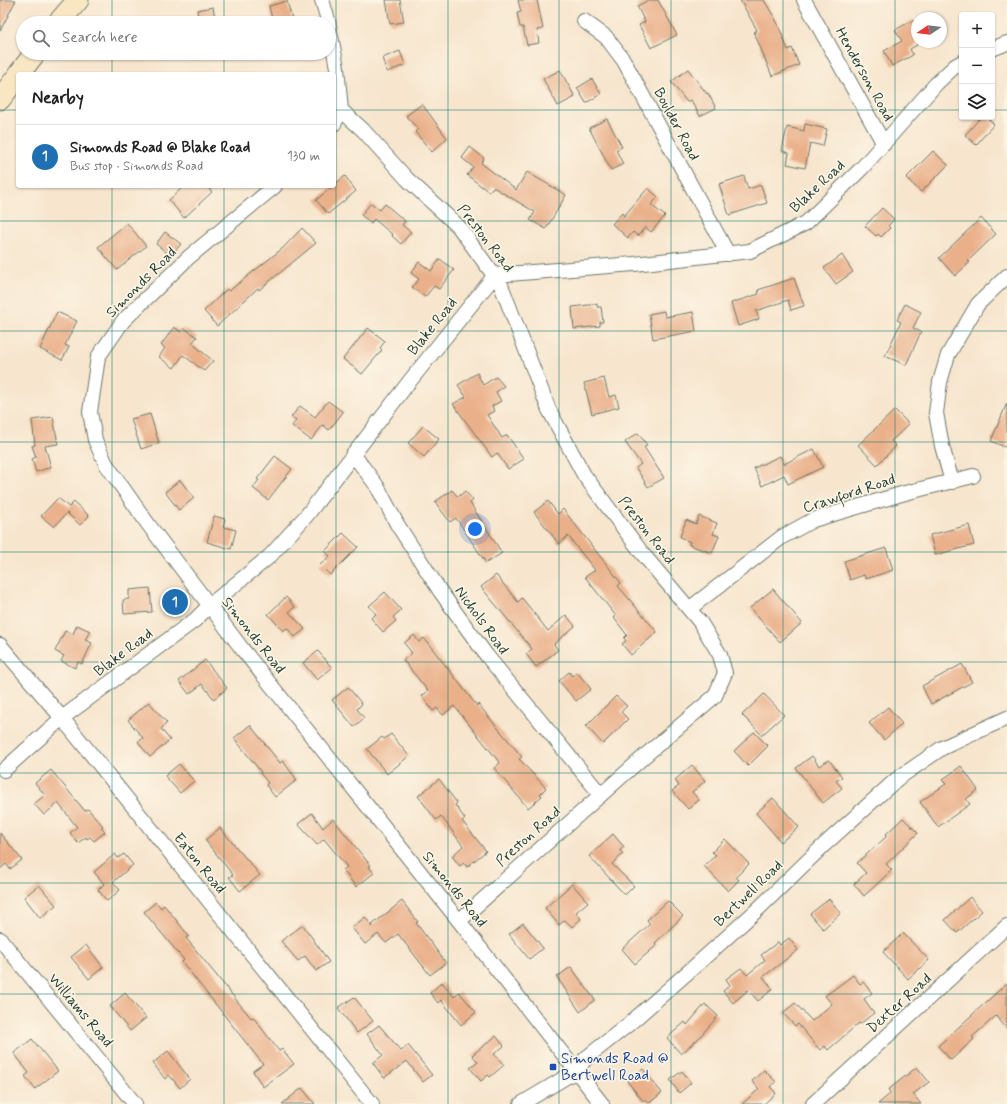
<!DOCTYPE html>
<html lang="en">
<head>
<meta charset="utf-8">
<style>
	body { margin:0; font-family:Mynerve,sans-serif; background:#f2f2f2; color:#222 }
	.controls { position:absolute; right:12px; top:12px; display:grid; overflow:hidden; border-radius:4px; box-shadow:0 1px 3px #0004 }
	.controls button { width:36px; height:36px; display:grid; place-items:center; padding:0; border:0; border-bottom:1px solid #e0e0e0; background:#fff; color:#222; font:20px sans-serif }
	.compass { position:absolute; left:911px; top:12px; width:36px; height:36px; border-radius:50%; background:#fff; box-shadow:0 1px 3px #0004; rotate:257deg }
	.you { position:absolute; left:475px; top:529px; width:14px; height:14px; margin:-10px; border:3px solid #fff; border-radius:50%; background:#1a73e8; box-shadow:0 0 0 6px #1a73e833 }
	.badge { display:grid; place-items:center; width:26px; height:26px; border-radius:50%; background:#1f6fb2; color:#fff; font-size:13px; font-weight:700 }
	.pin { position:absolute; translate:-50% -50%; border:2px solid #fff; box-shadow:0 1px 4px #0006 }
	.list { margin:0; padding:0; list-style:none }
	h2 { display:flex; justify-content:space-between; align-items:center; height:52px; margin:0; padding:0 16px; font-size:17px }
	h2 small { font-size:13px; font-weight:400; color:#767676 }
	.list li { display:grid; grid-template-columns:26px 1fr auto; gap:12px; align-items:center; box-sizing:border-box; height:64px; padding:0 16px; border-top:1px solid #e0e0e0 }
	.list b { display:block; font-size:15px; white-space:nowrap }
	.list p { margin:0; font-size:13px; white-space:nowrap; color:#767676 }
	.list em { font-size:13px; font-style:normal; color:#767676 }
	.icon { flex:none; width:22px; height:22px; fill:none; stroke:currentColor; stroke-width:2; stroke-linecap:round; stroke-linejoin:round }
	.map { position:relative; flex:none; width:1007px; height:1104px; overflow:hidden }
	.search { position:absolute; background:#fff; box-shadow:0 1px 3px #0004; left:16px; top:16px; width:320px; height:44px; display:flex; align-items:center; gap:10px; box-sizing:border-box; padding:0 14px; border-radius:22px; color:#767676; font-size:15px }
	.panel { position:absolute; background:#fff; box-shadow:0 1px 3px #0004; left:16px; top:72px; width:320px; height:116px; border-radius:4px }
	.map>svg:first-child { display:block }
	.building { fill:#eab08a }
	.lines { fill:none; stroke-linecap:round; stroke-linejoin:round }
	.street-casing { stroke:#6b786a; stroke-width:16 }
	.secondary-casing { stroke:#6b786a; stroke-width:23 }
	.street { stroke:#fff; stroke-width:14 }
	.secondary { stroke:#f9e7c3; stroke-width:21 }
	.grid { fill:none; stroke:#0f766e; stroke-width:1; stroke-opacity:0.55 }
	.transit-dot { fill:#1a4fb4; stroke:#fcf5e5; stroke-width:1.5 }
	.labels { text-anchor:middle; stroke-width:3.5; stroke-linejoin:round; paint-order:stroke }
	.street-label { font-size:15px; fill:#1f3d34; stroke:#fcf5e5 }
	.transit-label { font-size:15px; fill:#164399; stroke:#fcf5e5; text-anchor:start }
</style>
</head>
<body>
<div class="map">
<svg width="1007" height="1104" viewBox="0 0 1007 1104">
	<rect width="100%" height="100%" fill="#fcf5e5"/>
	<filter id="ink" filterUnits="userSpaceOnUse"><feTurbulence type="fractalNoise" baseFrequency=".025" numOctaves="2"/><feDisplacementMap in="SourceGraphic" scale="8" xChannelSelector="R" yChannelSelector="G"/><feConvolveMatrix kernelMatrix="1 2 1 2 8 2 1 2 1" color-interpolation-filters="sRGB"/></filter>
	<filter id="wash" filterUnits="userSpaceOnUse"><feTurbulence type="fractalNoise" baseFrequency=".012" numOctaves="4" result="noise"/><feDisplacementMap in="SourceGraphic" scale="16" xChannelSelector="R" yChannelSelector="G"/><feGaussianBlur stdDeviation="0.9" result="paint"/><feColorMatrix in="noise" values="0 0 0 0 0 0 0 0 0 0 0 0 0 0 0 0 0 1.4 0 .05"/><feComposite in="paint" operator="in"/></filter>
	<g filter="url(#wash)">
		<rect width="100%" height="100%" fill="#f7e5cd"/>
		<g id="blocks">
			<path class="building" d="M0 0H16L0 31Z
				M386 0H400L404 22 390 24Z
				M518 0H537L543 29 537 30 539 43 527 45 523 27H520L517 13 521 12Z
				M649 0H658L677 35 651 48 639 25 645 22 637 6Z
				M740 0H764L777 22 788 50 792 48 799 65 772 76 754 32 757 30Z
				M287 1 293 23H273L269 6Z
				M213 7 216 23H199L197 10Z
				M913 20 917 28V45L910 49 913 55 892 66 884 51 902 41 895 30Z
				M400 51 405 65 387 72 382 58Z
				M688 69 707 94 708 93 716 108 700 116 691 100 687 102 671 82Z
				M560 70 575 97 558 106 543 79Z
				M592 79 601 94 586 103 577 88Z
				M422 104 447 138 432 152 415 132 418 129 406 116Z
				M981 117H986L994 124 976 145 965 135Z
				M607 119 622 147 616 150 623 164 611 170 589 128Z
				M805 124 827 129 823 146 810 143 805 168 787 164 789 153 782 151 787 127 804 131Z
				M470 147 484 158 481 163 516 190 527 172 566 195 546 229 530 220 535 212 493 187 489 192 467 175 473 167 462 158Z
				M933 151 948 165 921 192 906 178Z
				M345 176 356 191 328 214 316 200Z
				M744 176 748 189 761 185 767 203 729 215 719 184Z
				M184 186H206L212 192 184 218 169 200Z
				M648 188 658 197 651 205 665 216 651 232 645 227 638 236 633 232 628 238 612 224 622 213 624 216Z
				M371 203 380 210 385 204 405 221 402 225 411 232 401 244 392 236 393 235 374 219 371 223 361 215Z
				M882 208 894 219 888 226 890 228 881 237 878 234 876 236 865 226Z
				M981 218 996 234 968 261 970 262 955 276 939 258Z
				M127 223 146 246 117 270 98 247Z
				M302 228 316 243 259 290 258 288 217 326 204 311 227 289 229 291 283 248Z
				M165 232 181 244 171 256 156 244Z
				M842 255 853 272 836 284 824 268Z
				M440 259 454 270 439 289 434 286 425 297 412 287 419 279 411 273 419 262 431 271Z
				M794 278 804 306 791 310 788 300 756 311 759 319 738 326 731 303 759 294 758 290Z
				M597 304V307H601L603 322H600V326L574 329 572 307Z
				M905 304 921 312 913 328 921 332 906 365 885 356 901 322 897 320Z
				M664 311 665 317 693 312 696 331 653 339 649 314Z
				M57 312 77 321 65 345 69 347 62 360 40 349Z
				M174 327 181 332 184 328 197 337 192 343 213 361 204 371 183 355 174 368 159 357 165 348 161 345Z
				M368 328 385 341 380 348 382 350 362 374 343 359Z
				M477 373 483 385 496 377 504 386 496 392 501 401 492 406 494 411 487 415 502 438 507 435 524 459 508 469 497 453 492 457 453 404 466 397 458 385Z
				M604 378 609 397 616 395 619 407 592 414 584 383Z
				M328 401 343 412 329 430 323 425 311 440 292 426 296 421 291 417 300 406 315 417Z
				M1007 403V448L991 441Z
				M895 410 909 424 891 441 896 446 877 465 858 445Z
				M150 414 159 443 141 449 131 419Z
				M53 417 58 444 45 446 51 467 36 472 32 459 36 457 32 446 35 445 32 420Z
				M423 426 439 439 424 457 408 443Z
				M638 433 647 445 644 447 664 478 648 487 636 468 641 464 625 442Z
				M814 449 823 467 788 484 784 475 762 486 754 468 780 456 784 464Z
				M275 456 292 469 268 500 253 488 259 480 257 479Z
				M180 480 194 498 179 510 165 492Z
				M452 490 458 497 465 491 473 500 470 503 502 553 486 563 456 518 450 522 435 502Z
				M58 498 69 507 74 502 89 516 80 525 67 513 54 527 41 516Z
				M548 501 558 514 563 509 621 583 618 586 657 632 631 655 622 644 626 641 624 638 627 635 614 618 616 616 585 577 595 570 568 536 559 544 534 512Z
				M214 516 225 519 223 527 236 530 231 549 207 542Z
				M699 516 717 523 713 534 719 536 712 553 689 545 690 542 680 537 686 520 696 524Z
				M969 525 974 545 935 555 930 535Z
				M343 533 358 547 330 575 320 565 330 556 325 551Z
				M886 548 893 570 866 579 864 575 850 580 844 561Z
				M496 575 518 602 522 598 548 631 566 615 575 626 554 644 558 650 536 667 526 654 532 649 481 587Z
				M150 588 152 612 124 614 123 600 129 599V590Z
				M773 589 802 623 780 642 750 608Z
				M385 592 401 610 393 617 396 621 383 632 371 618 376 614 369 606Z
				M286 597 295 607 289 612 305 629 295 637 287 628 283 631 268 614Z
				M77 625 90 631 85 640 92 643 82 664 78 662 75 668 61 661 64 656 55 651 65 631 73 634Z
				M414 635 419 642 424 638 477 706 478 704 522 757 519 759 546 788 540 794 542 796 528 808 494 768 500 763 454 706 443 715 437 708 433 711 422 696 428 691 403 660 412 653 404 643Z
				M318 651 332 668 317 680 303 663Z
				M205 660 227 688 214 699 202 684 189 694 179 681Z
				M962 664 972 682 931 704 922 686Z
				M569 672 572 676 577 672 591 689 576 701 559 681Z
				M348 687 362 704 357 709 364 718 354 727 332 700Z
				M764 694 784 715 762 735 742 715Z
				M616 696 627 706 621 712 628 719 603 744 586 726Z
				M149 702 167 723 161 729 170 740 150 757 138 742 143 738 128 720Z
				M888 707 902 724 884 740 869 723Z
				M250 725 280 763 283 761 297 780 275 797 266 785 268 783 260 773 261 772 234 738Z
				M754 732 768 746 748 766 734 751Z
				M391 734 409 756 387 774 367 749 382 737 384 739Z
				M812 756 819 766 829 760 842 777 836 781 842 788 823 803 796 768Z
				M179 764 194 781 180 793 165 776Z
				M692 765 705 781 692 792 699 800 688 809 672 791 679 786 675 780Z
				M961 766 978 790 966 799 970 804 938 827 920 802 946 784 942 780Z
				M51 770 85 811 88 809 103 826 101 828 105 832 94 841 90 837 87 839 86 837 78 843 70 833 77 827 58 803 44 815 34 804 45 795 35 783Z
				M439 779 457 803 455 805 465 819 462 821 486 851 467 867 464 863 460 866 452 856 463 846 441 816 436 820 418 796Z
				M773 798 799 827 781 842 756 813Z
				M312 813 323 828 333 819 371 866 369 867 374 873 356 887 343 870 347 867 324 839 317 845 298 824Z
				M903 818 918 833 886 864 892 870 864 896 854 884 866 873 857 863 886 837 885 835Z
				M220 828 260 875 240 891 229 877 233 875 205 840Z
				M0 833 22 860 10 869 6 864 0 869Z
				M613 834 624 847 620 850 623 854 612 864 634 886 625 895 589 856Z
				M725 839 749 864 736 877 739 880 728 891 704 866 716 855 712 852Z
				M115 854 118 858 124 854 133 865 113 882 120 890 107 901 98 890 104 884 94 872Z
				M572 884 588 902 576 912 581 919 572 927 565 920 559 925 545 908Z
				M39 885 56 905 40 918 24 897Z
				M970 897 982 911 957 933 945 920Z
				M829 899 841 913 823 929 810 914Z
				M402 901 418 922 416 923 446 963 430 975 398 934 386 943 378 934 365 944 352 928 365 917 373 927 372 925Z
				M668 901 683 916 655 943 657 945 635 964 622 949 650 924 647 920Z
				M156 902 161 908 164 905 189 936 186 938 251 1018 253 1017 279 1051 282 1049 294 1064 263 1087 253 1071 263 1064 182 962 184 960 144 912Z
				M523 923 543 948 529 959 509 934Z
				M303 925 329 962 316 971 305 956 298 961 281 941Z
				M903 933 929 960 908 979 883 952Z
				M789 938 798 950 763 977 773 989 758 1001 748 990 733 1003 723 991 730 985 726 979 741 968 747 975 765 960 761 955 778 942 780 945Z
				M86 945 103 967 89 979 71 957Z
				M571 967 595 1000 580 1012 557 977Z
				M853 975 860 984 863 982 872 993 864 999 874 1013 860 1024 859 1023 828 1050 825 1046 820 1050 798 1024 795 1026 783 1013 795 1003 812 1021 832 1004 825 996Z
				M442 982 454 997 459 992 476 1012 461 1025 441 1000 438 1003 430 993Z
				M1007 983V1029L996 1016 972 1037 974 1039 951 1060 938 1046Z
				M125 993 146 1018 130 1031 110 1006Z
				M354 997 373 1021 357 1033 338 1008Z
				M705 1004 718 1016 697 1040 681 1054 667 1038 685 1022 687 1025Z
				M379 1025 401 1051 408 1045 432 1075 423 1082 407 1061 384 1078 373 1063 383 1055 367 1034Z
				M496 1036 504 1046 494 1054 504 1065 490 1077 488 1075 481 1081 470 1068 478 1062 472 1055Z
				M32 1039 58 1071 35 1089 25 1076 29 1073 14 1053Z
				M168 1051 190 1079 180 1088 169 1075 165 1079 153 1063Z
				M917 1067 929 1082 913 1094 921 1104H878L891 1093 888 1090Z
				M643 1069 662 1093 649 1103 646 1099 643 1101 627 1081Z
				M764 1070 776 1082 770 1087 776 1093 764 1104H742L759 1089 752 1081Z
				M682 1071 691 1083 679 1093 670 1080Z
				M302 1088 315 1104H282Z"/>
		</g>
	</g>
	<g filter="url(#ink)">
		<use href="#blocks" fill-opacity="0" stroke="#6b786a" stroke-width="1"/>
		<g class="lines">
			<g class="street-casing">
				<path id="street" d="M322 0 328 20 337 68 341 110 334 124
					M804 0 884 144
					M584 21 606 37 624 61 728 254
					M992 49 1007 43
					M341 110 363 130 407 179 458 226 501 285 549 410 584 475 642 553 700 622 720 655 725 673 715 696 648 753 459 921
					M275 186 189 257 123 321 98 357 90 412 95 440 106 464 148 524 243 650 459 921 602 1104
					M353 454 377 486 397 524 440 591 487 656 601 795
					M952 482 942 446 936 413 940 382 948 355 978 304 1007 276
					M689 609 782 537 813 520 905 493 973 476
					M0 645 62 718 372 1104
					M4 770 62 718 195 620 210 605 270 556 307 515 409 382 495 275 634 264 750 251 806 223 862 168 936 84 955 66 962 62
					M0 939 135 1104
					M521 1104 576 1071 586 1058 629 1024 695 966 756 911 824 845 897 779 942 748 1007 718
					M813 1104 1007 926"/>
			</g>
			<g class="secondary-casing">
				<path id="secondary" d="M58 23 78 0
					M19 74 35 53
					M0 99 18 76"/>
			</g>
			<use href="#street" class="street"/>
			<use href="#secondary" class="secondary"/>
		</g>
	</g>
	<path class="grid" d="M112 0V23M224 0V23M336 0V1104M448 0V1104M559 0V1104M671 0V1104M783 0V1104M895 0V1104M112 53V74M224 53V74M0 110H18M334 110H962M992 110H1007M112 186V1104M224 186V1104M0 221H1007M0 331H1007M0 442H1007M0 552H1007M0 662H1007M0 773H1007M0 883H1007M0 994H1007"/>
	<rect class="transit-dot" x="549" y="1063" width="8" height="8" rx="2"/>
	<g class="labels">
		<g class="street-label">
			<text transform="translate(865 74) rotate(61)" y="5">Henderson Road</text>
			<text transform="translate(677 124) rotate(62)" y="5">Boulder Road</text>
			<text transform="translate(817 186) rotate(-43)" y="5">Blake Road</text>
			<text transform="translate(486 238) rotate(52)" y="5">Preston Road</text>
			<text transform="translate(141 282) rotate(-45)" y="5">Simonds Road</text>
			<text transform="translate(432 326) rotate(-51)" y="5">Blake Road</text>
			<text transform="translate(849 493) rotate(-18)" y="5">Crawford Road</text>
			<text transform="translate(647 530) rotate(52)" y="5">Preston Road</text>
			<text transform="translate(482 620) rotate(54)" y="5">Nichols Road</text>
			<text transform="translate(254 635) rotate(52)" y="5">Simonds Road</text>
			<text transform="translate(123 652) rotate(-37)" y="5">Blake Road</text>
			<text transform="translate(528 836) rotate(-42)" y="5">Preston Road</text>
			<text transform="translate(200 863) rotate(51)" y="5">Eaton Road</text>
			<text transform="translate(455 889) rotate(51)" y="5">Simonds Road</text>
			<text transform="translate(748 893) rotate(-44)" y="5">Bertwell Road</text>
			<text transform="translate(899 1003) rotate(-42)" y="5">Dexter Road</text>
			<text transform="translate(81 1010) rotate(50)" y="5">Williams Road</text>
		</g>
		<g class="transit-label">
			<text x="561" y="1063">Simonds Road @<tspan x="561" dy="17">Bertwell Road</tspan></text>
		</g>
	</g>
</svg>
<div class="controls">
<button>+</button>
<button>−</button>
<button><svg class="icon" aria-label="layers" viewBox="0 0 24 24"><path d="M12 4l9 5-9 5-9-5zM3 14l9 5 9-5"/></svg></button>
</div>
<svg class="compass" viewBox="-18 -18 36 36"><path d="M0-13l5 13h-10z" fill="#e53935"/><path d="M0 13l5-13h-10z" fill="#767676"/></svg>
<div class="you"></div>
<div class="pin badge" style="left:175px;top:602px">1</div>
<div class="search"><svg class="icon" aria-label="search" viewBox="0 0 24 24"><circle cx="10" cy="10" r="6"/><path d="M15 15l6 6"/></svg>Search here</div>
<section class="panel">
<h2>Nearby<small></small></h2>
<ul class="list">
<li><span class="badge">1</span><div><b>Simonds Road @ Blake Road</b><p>Bus stop · Simonds Road</p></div><em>130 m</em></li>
</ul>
</section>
</div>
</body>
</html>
